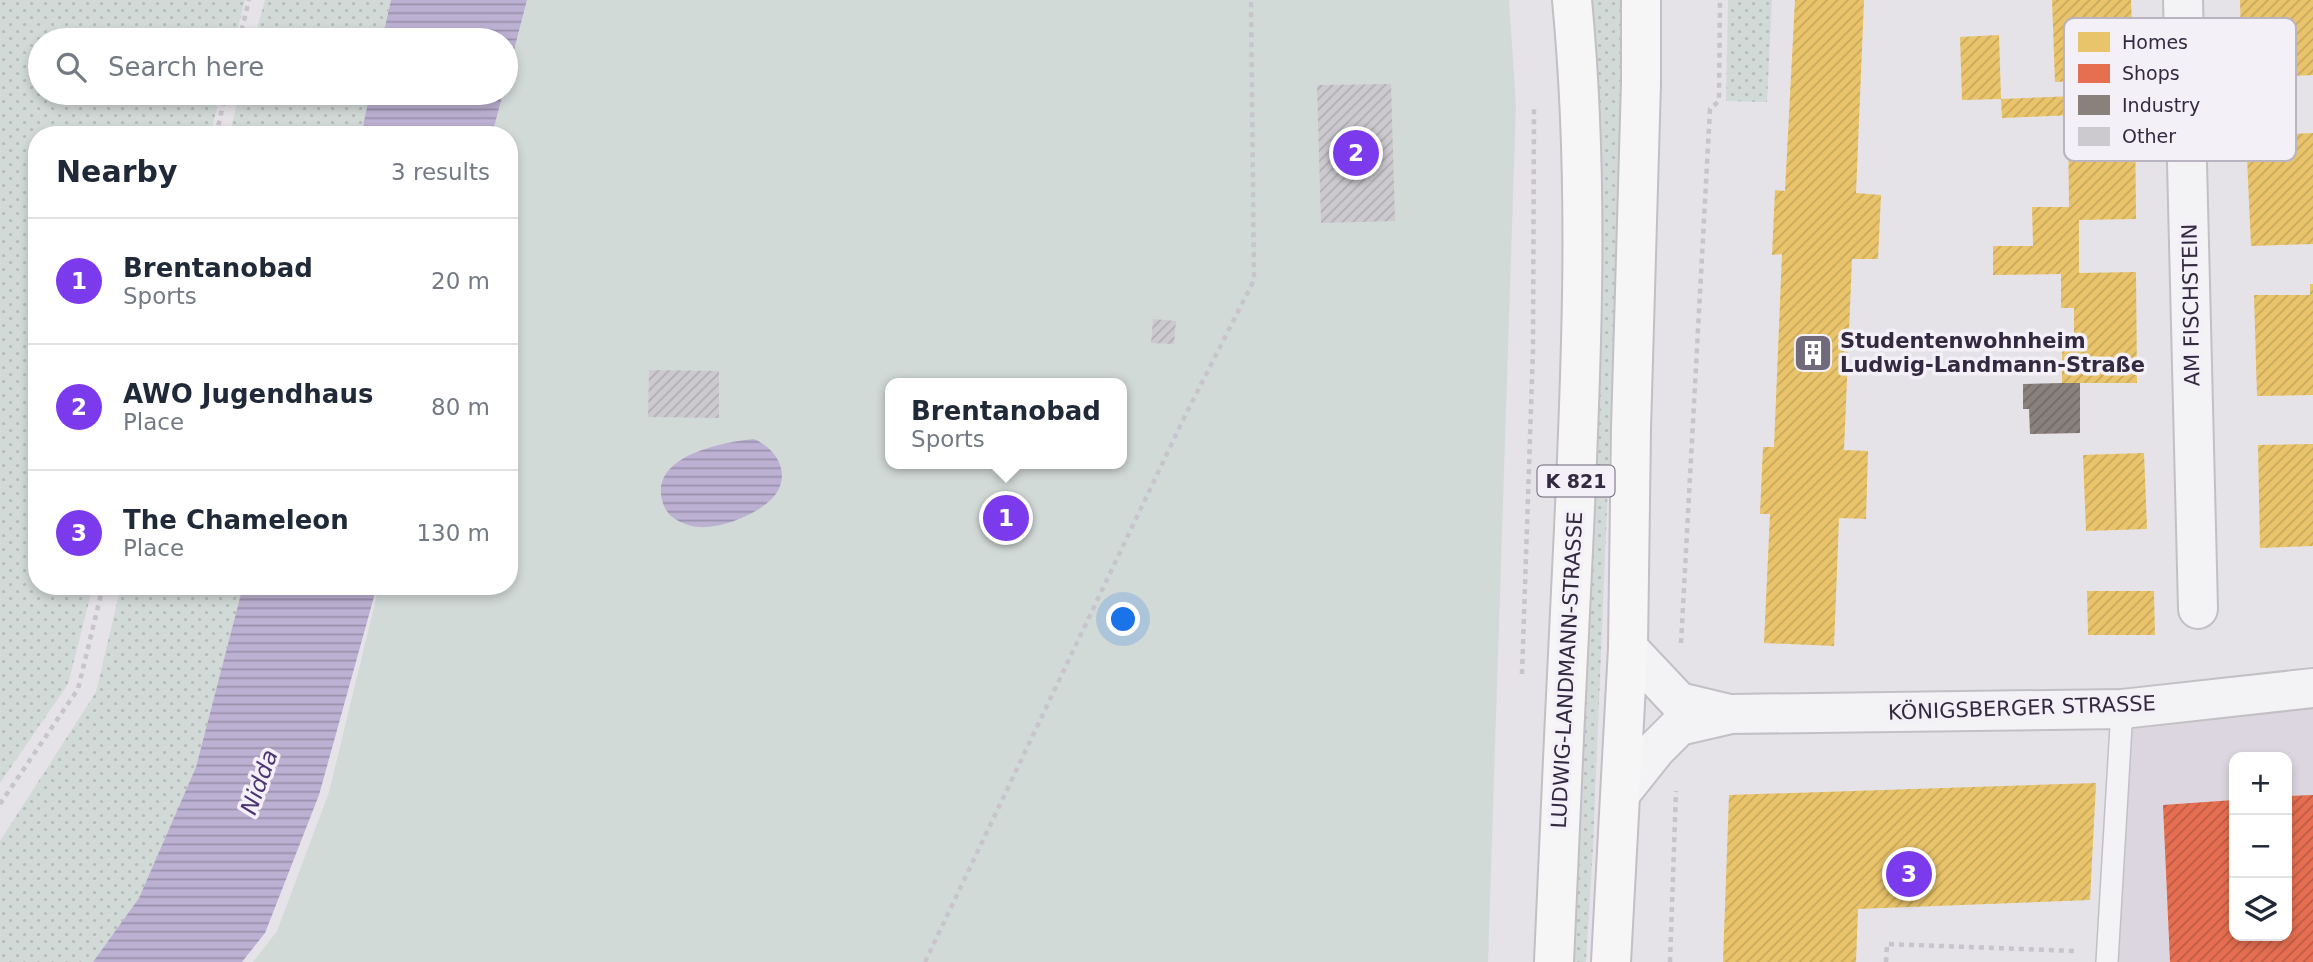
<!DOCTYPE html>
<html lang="en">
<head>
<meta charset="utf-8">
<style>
	body { margin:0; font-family:"DejaVu Sans",sans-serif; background:#f2f2f3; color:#1f2937 }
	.controls { position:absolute; right:21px; bottom:21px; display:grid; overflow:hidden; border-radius:14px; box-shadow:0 4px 10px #0003 }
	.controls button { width:63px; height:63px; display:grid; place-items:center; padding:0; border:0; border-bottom:2px solid #e0e1e3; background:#fff; color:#1f2937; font:35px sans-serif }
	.you { position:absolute; left:1124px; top:620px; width:24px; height:24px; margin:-18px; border:5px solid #fff; border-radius:50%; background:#1a73e8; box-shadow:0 0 0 10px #1a73e833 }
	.badge { display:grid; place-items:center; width:46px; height:46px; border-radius:50%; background:#7c3aed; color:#fff; font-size:23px; font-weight:700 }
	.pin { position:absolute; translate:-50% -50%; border:4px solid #fff; box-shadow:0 2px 7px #0006 }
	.popup { position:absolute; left:885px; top:378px; width:242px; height:91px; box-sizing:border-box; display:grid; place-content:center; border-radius:14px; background:#fff; filter:drop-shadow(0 2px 5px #0005); font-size:23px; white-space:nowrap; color:#747a83 }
	.popup b { font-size:26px; color:#1f2937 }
	.popup::after { content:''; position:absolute; left:50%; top:100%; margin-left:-14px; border:14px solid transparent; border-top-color:#fff }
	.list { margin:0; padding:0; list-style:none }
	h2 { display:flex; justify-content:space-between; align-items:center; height:91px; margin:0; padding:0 28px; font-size:30px }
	h2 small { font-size:23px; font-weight:400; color:#747a83 }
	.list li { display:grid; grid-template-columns:46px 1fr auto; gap:21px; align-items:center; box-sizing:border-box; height:126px; padding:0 28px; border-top:2px solid #e0e1e3 }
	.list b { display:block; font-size:26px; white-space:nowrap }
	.list p { margin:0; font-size:23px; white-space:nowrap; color:#747a83 }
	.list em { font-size:23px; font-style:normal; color:#747a83 }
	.icon { flex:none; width:38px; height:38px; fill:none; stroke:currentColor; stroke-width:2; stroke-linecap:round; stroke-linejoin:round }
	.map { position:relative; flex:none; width:2313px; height:962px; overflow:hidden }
	.search { position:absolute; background:#fff; box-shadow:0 4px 10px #0003; left:28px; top:28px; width:490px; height:77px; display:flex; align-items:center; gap:18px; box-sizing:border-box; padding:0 24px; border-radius:38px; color:#747a83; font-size:26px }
	.panel { position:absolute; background:#fff; box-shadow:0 4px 10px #0003; left:28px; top:126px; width:490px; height:469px; border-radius:28px }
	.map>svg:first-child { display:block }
	.built { fill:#dbd6df; fill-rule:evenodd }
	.grass { fill:url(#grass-dots) }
	.pitch { fill:#d2dad8; fill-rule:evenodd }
	.water { fill:url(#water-rules) }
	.homes { fill:url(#homes-hatch) }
	.shops { fill:url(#shops-hatch) }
	.industry { fill:url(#industry-hatch) }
	.building { fill:url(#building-hatch) }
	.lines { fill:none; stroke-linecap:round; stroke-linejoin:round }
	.lane-casing { stroke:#c2c0c5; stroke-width:24 }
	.street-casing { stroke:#c2c0c5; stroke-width:42 }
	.primary-casing { stroke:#c2bfc5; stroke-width:42 }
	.path { stroke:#c7c4cb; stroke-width:4.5; stroke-dasharray:5 5; stroke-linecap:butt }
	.lane { stroke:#f3f2f4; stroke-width:21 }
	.street { stroke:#f3f2f4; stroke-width:38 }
	.primary { stroke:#f6f6f7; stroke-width:38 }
	.labels { text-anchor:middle; stroke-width:7; stroke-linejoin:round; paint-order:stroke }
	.shield { fill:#f3f0f7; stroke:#6d6578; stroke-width:2 }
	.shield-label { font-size:19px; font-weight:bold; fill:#332941 }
	.street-label { font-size:21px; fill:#332941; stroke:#f3f0f7 }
	.poi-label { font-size:21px; font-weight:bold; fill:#332941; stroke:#f3f0f7; text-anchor:start }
	.water-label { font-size:23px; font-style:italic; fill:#4a3474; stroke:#f3f0f7 }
	.key { fill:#f3f0f7; stroke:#b9b4c0; stroke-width:2 }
	.key-label { font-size:19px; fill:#332941 }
</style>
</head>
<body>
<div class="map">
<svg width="2313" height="962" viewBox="0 0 2313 962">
	<defs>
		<pattern id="grass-dots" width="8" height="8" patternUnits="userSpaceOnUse" patternTransform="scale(1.75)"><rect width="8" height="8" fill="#d2dad8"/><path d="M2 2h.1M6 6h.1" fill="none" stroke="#b5bbbb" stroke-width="1.8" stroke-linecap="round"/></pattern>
		<pattern id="water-rules" width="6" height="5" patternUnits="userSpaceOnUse" patternTransform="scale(1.75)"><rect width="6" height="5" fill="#bcb1d2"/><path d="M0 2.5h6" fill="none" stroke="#9990ac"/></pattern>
		<pattern id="homes-hatch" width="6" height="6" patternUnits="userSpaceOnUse" patternTransform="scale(1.75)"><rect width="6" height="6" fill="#e9c46a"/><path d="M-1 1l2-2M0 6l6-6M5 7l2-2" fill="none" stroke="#c8a85d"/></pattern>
		<pattern id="shops-hatch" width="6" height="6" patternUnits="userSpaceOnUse" patternTransform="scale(1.75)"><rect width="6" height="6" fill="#e76f51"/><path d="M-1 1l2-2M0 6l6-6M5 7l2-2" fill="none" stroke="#bc5b45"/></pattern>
		<pattern id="industry-hatch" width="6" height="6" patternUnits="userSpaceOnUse" patternTransform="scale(1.75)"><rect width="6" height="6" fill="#8a817c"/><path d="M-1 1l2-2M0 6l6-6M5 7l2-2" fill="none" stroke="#716a67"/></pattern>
		<pattern id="building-hatch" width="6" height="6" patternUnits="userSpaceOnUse" patternTransform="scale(1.75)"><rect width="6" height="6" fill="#cdcacf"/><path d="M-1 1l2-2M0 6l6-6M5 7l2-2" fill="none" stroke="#b0aeb3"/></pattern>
	</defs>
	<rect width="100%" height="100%" fill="#e5e3e7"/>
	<path class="built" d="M2313 688V962H2107L2122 709ZM2234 757H2287V936H2234Z"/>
	<path class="grass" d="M0 0H245L235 40H40V93H221L210 135H37V586H93L68 684 0 783Z
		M265 0H391L382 40H254Z
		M1591 0H1628L1593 847 1586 962H1568Z
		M1728 0H1772L1767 102 1726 101Z
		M240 93H370L361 135H229Z
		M121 586H243L196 767 139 898 93 962H0V841L96 692Z"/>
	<path class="pitch" d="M527 0H1509L1516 105 1488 962H253L277 931 329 792 379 586H509V135H492L503 93H506V83ZM890 383H1122V464H890Z"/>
	<path class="water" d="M391 0H527L506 81V40H382Z
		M370 93H503L492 135H361Z
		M754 439C775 448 792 472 775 495 761 514 715 532 692 526 677 522 666 516 662 500 651 455 724 442 754 439Z
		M243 586H377L319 795 265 933 242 962H93L139 898 196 767Z"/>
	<path class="homes" d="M1795 0H1864L1856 193 1881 195 1878 259H1852L1844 450 1868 451 1866 519 1839 518 1834 646 1764 643 1770 514H1760L1763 447H1774L1782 254 1772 255 1775 190 1785 191Z
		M2052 0H2131L2134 78 2055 82Z
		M2240 0H2313V75L2242 78Z
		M1999 35 2001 99 1962 100 1960 37Z
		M2075 96V115L2002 118 2001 99Z
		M2135 119 2136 219 2079 220V273L2136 272 2137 383H2062V337H2074V308H2061V274L1993 275V246H2033L2032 207H2069L2068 120Z
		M2313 133V244L2251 246 2246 136Z
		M2310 284H2313V395L2257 396 2254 295H2310Z
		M2313 444V546L2260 548 2258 445Z
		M2144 453 2147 529 2086 531 2083 455Z
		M2087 591H2154L2155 635H2088Z
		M2096 783 2090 900 1858 909 1856 962H1723L1729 795Z"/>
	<path class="shops" d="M2313 795V962H2170L2163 805 2234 800V936H2287V796Z"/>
	<path class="industry" d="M2062 383H2080V433L2030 434 2029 409H2023V384Z"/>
	<path class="building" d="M1391 84 1395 221 1321 223 1317 85Z
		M1153 319 1176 321 1174 344 1151 343Z
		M649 370 719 371V418L648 417Z"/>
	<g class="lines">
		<g class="lane-casing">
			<path id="lane" d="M2107 962 2122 709"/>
		</g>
		<g class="street-casing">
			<path id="street" d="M2183 0 2198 609
				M1628 648 1679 702 1725 713
				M1621 793 1656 749 1679 726 1731 714 2122 709 2313 688"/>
		</g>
		<g class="primary-casing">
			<path id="primary" d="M1554 962C1560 818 1567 673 1574 529 1582 352 1589 176 1572 0
				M1611 962 1628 648 1631 429 1641 83V0"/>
		</g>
		<path class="path" d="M239 40 249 0
			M216 135 226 93
			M1681 643 1710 109 1719 101 1720 0
			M1522 674 1533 350 1534 109
			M0 804 78 689 103 586
			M925 962 1183 420 1254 280 1251 0
			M1670 962 1676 791
			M1886 962 1887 944 2075 951"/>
		<use href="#lane" class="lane"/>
		<use href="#street" class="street"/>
		<use href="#primary" class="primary"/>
	</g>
	<defs>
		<g id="building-square" transform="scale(2.0125)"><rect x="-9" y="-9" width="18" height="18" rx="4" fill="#716a7b" stroke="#f3f0f7"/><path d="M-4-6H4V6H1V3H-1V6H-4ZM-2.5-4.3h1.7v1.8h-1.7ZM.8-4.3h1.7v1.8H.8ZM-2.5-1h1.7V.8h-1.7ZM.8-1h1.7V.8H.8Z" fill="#fff"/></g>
	</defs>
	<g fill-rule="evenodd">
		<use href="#building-square" x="1813" y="353"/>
	</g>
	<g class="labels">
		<rect class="shield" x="1537.5" y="465.5" width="77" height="31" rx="5"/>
		<g class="shield-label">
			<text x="1576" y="488">K 821</text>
		</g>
		<g class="street-label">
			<text transform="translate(2191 305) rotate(-91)" y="7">AM FISCHSTEIN</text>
			<text transform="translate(1567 670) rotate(-87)" y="7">LUDWIG-LANDMANN-STRASSE</text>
			<text transform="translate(2022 708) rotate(-2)" y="7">KÖNIGSBERGER STRASSE</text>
		</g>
		<g class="poi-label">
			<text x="1840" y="348">Studentenwohnheim<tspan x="1840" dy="24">Ludwig-Landmann-Straße</tspan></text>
		</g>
		<g class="water-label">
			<text transform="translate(259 782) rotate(-70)" y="8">Nidda</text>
		</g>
	</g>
	<rect x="2064" y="18" width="232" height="143" rx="10" class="key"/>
	<rect x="2078" y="32" width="32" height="20" fill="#e9c46a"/>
	<rect x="2078" y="64" width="32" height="19" fill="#e76f51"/>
	<rect x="2078" y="95" width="32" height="20" fill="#8a817c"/>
	<rect x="2078" y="127" width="32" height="19" fill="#cdcacf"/>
	<g class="key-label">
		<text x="2122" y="49">Homes</text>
		<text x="2122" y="80">Shops</text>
		<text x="2122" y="112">Industry</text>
		<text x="2122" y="143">Other</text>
	</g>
</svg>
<div class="controls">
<button>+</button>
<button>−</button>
<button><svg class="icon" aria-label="layers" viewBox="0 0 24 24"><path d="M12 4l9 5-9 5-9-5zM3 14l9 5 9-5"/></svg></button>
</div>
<div class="you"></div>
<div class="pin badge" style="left:1006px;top:518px">1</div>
<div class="popup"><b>Brentanobad</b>Sports</div>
<div class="pin badge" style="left:1356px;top:153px">2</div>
<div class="pin badge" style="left:1909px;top:874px">3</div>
<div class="search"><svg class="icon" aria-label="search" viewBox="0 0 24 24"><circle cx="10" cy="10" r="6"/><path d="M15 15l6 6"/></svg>Search here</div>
<section class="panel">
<h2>Nearby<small>3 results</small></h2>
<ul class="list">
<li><span class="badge">1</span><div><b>Brentanobad</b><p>Sports</p></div><em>20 m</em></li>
<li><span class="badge">2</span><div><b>AWO Jugendhaus</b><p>Place</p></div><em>80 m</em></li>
<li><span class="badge">3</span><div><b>The Chameleon</b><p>Place</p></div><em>130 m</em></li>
</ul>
</section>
</div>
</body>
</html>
